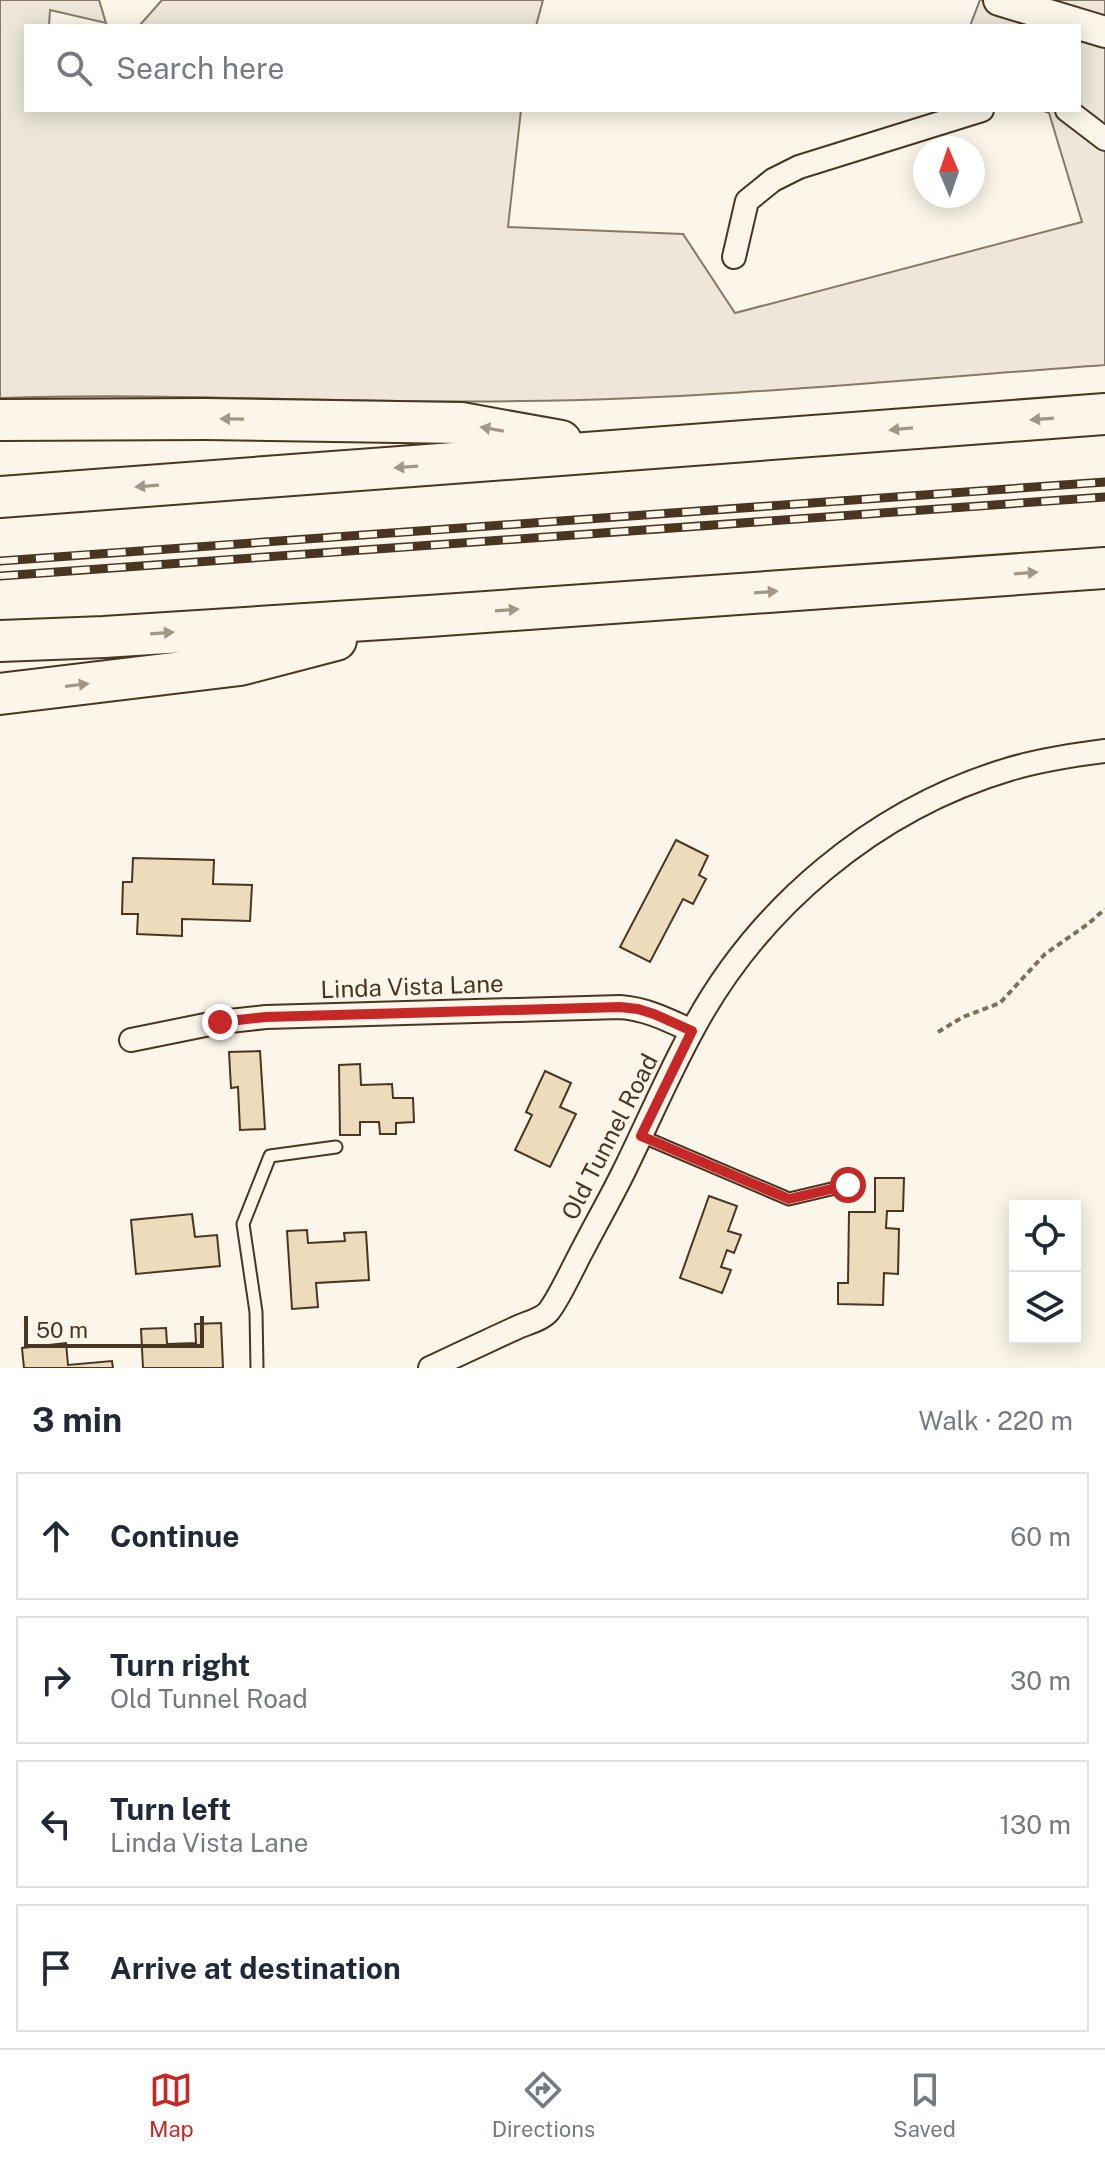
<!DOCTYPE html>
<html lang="en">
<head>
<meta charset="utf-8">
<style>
	body { margin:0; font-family:"Public Sans",sans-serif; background:#f2f2f3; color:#1f2937 }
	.controls { position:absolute; right:24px; bottom:24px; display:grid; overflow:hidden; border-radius:0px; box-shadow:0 4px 20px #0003 }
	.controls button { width:72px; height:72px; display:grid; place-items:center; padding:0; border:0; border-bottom:2px solid #e0e1e3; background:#fff; color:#1f2937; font:40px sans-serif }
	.compass { position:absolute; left:913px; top:136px; width:72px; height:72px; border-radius:50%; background:#fff; box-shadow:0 4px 20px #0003; rotate:358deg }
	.scale { position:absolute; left:24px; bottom:20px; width:180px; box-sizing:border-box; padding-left:8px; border:4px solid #4a3520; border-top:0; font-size:22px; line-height:28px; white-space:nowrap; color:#4a3520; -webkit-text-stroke:6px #fbf6e9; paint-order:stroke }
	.stop { position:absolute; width:24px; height:24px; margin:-18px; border:6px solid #c62828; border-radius:50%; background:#fff }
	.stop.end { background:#c62828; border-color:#fff; box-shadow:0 2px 8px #0008 }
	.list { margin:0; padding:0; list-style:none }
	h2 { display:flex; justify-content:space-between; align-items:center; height:104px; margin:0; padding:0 32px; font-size:34px }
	h2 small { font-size:26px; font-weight:400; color:#747a83 }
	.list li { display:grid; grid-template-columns:52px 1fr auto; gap:24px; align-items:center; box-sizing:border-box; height:128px; margin:0 16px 16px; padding:0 16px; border:2px solid #e0e1e3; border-radius:0px }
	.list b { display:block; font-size:30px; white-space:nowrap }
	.list p { margin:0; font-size:26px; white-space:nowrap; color:#747a83 }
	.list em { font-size:26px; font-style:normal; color:#747a83 }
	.icon { flex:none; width:44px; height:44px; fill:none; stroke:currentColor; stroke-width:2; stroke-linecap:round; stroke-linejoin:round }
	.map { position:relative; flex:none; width:1105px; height:1368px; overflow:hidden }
	.search { position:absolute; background:#fff; box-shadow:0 4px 20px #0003; left:24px; right:24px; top:24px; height:88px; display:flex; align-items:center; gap:20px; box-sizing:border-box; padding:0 28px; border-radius:0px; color:#747a83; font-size:30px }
	.sheet { height:680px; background:#fff }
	nav { display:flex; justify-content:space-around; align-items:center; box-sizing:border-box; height:112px; border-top:2px solid #e0e1e3; background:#fff; font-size:22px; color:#747a83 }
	nav a { display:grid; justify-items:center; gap:4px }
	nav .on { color:#c62828 }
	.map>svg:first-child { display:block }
	.green { fill:#ede6d9; stroke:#887966; stroke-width:2 }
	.building { fill:#ecdcbc; stroke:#4a3520; stroke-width:2 }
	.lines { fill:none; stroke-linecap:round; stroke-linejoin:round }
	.lane-casing { stroke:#4a3520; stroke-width:15 }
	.street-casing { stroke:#4a3520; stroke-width:26 }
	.secondary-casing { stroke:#4a3520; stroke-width:34 }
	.highway-casing { stroke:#4a3520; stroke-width:44 }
	.path { stroke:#7f6f5c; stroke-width:4; stroke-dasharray:6 4; stroke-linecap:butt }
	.lane { stroke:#fbf6e9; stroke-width:11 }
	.street { stroke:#fbf6e9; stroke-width:22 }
	.secondary { stroke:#fbf6e9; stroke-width:30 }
	.highway { stroke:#fbf6e9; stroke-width:40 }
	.rail-casing { stroke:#4a3520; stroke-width:9 }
	.rail { stroke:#fbf6e9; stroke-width:6; stroke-dasharray:18; stroke-linecap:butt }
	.oneway { fill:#a29684 }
	.route { stroke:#c62828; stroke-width:10 }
	.labels { text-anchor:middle; stroke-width:6; stroke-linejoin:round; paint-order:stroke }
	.street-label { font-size:24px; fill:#4a3520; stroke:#fbf6e9 }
</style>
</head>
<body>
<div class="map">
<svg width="1105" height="1368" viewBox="0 0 1105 1368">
	<rect width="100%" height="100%" fill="#fbf6e9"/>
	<path class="green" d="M0 0H99L106 23 50 10 49 26H26V110H521L508 227 683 234 735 313 1082 222 1049 113 1041 110H1079V26H970L980 0H1105V365C910 379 715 399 520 401 347 404 174 392 0 398Z
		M162 0H543L536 26H139Z"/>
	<path class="building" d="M676 840 708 856 699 875 706 879 693 904 683 899 650 962 620 947Z
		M133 858 214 860 213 884 252 885 250 921 182 919V936L137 934 138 914H122L123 882H132Z
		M260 1051 265 1129 240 1130 238 1087 231 1088 229 1052Z
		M360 1064 361 1085 392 1084 393 1098H413L414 1122 396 1123V1134H380L379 1122H360V1135H340L339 1065Z
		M545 1071 571 1083 560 1107 576 1114 550 1167 515 1150 532 1115 526 1112Z
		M875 1178H904L903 1211H887L886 1228 899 1229 898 1274 884 1273 883 1305 838 1304V1283H848L849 1212H875Z
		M709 1196 737 1206 728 1231 741 1235 734 1253 727 1250 721 1267 731 1270 722 1293 680 1278Z
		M192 1214 195 1237 217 1235 220 1266 136 1274 131 1220Z
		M307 1230 308 1243 345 1241 344 1233 366 1232 369 1280 316 1283 318 1307 292 1309 287 1231Z
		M221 1323 223 1368H143L141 1329 166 1328 167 1344 196 1343 195 1324Z
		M66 1343 68 1365 112 1361 113 1368H24L22 1348Z"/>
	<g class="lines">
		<g class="lane-casing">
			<path id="lane" d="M641 1136 789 1199 848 1185
				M257 1368 256 1312 243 1224 270 1156 336 1147"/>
		</g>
		<g class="street-casing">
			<path id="street" d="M1067 110 1105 139
				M734 257 747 201 773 180 799 167 982 110
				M131 1040 220 1022 266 1017 620 1007C647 1009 668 1020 692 1031
				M430 1368C459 1354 488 1341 518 1327 527 1323 543 1319 549 1311 561 1295 574 1265 584 1247 598 1220 613 1194 626 1167 648 1122 668 1075 692 1031 758 907 875 809 1010 769 1041 760 1073 755 1105 751"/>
		</g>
		<g class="secondary-casing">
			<path id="secondary" d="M999 0 1105 32"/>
		</g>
		<g class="highway-casing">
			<path id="highway" d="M0 420 205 419 461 423 561 441
				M0 497 1105 414
				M0 641 104 637 429 616 1105 568
				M0 694 240 665 336 640"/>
		</g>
		<path class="path" d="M938 1032 963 1017 1000 1003 1045 954 1088 924 1105 909"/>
		<use href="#lane" class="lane"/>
		<use href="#street" class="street"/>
		<use href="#secondary" class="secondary"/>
		<use href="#highway" class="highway"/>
		<g class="rail-casing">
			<path id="rail" d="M0 561 1105 482
				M0 576 1105 497"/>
		</g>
		<use href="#rail" class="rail"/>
	</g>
	<defs><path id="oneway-solid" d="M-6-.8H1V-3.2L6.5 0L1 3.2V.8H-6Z" transform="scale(2)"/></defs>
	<g class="oneway">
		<use href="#oneway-solid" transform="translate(232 419) rotate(-179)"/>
		<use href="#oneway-solid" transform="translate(1042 419) rotate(176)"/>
		<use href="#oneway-solid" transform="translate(492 429) rotate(-170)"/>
		<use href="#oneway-solid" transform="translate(901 429) rotate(175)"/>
		<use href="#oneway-solid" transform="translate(406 467) rotate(176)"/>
		<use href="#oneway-solid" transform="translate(147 486) rotate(176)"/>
		<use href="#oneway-solid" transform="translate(1026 573) rotate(-4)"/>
		<use href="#oneway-solid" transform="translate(766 592) rotate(-4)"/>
		<use href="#oneway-solid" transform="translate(507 610) rotate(-4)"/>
		<use href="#oneway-solid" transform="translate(162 633) rotate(-4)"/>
		<use href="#oneway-solid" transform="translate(77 685) rotate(-7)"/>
	</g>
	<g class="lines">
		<path class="route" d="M220 1022 266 1017 620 1007 638 1009 654 1014 692 1031 641 1136 789 1199 848 1185"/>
	</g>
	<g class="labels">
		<g class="street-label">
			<text transform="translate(412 987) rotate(-2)" y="8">Linda Vista Lane</text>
			<text transform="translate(610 1137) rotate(-63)" y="8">Old Tunnel Road</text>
		</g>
	</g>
</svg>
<div class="controls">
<button><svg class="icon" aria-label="locate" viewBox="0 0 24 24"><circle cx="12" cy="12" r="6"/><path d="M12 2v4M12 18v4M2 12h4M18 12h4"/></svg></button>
<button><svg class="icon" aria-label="layers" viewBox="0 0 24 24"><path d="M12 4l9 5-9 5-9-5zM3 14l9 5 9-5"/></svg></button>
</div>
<svg class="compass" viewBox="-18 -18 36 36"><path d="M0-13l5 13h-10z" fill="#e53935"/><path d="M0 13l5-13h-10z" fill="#747a83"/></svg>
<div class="scale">50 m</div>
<div class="stop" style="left:848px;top:1185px"></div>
<div class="stop end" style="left:220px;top:1022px"></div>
<div class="search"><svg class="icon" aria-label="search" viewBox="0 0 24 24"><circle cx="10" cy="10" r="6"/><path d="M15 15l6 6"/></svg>Search here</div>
</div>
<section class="sheet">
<h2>3 min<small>Walk · 220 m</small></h2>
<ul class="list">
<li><svg class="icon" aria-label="ahead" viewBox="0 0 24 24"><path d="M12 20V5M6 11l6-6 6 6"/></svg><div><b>Continue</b></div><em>60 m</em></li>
<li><svg class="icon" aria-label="right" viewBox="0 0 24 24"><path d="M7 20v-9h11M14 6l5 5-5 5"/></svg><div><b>Turn right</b><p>Old Tunnel Road</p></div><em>30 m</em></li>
<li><svg class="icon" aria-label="left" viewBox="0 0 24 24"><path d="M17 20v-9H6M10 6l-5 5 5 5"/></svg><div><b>Turn left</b><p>Linda Vista Lane</p></div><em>130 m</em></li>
<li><svg class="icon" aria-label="arrive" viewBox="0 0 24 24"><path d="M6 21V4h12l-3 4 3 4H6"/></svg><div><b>Arrive at destination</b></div></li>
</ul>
</section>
<nav>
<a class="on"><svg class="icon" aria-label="map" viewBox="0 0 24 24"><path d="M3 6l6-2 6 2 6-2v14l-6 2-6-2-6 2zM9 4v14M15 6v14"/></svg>Map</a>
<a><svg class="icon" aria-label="directions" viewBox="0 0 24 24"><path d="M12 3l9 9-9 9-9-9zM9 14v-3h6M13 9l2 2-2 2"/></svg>Directions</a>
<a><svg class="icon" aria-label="saved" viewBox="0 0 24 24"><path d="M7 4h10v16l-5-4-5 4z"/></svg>Saved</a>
</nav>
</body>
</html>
